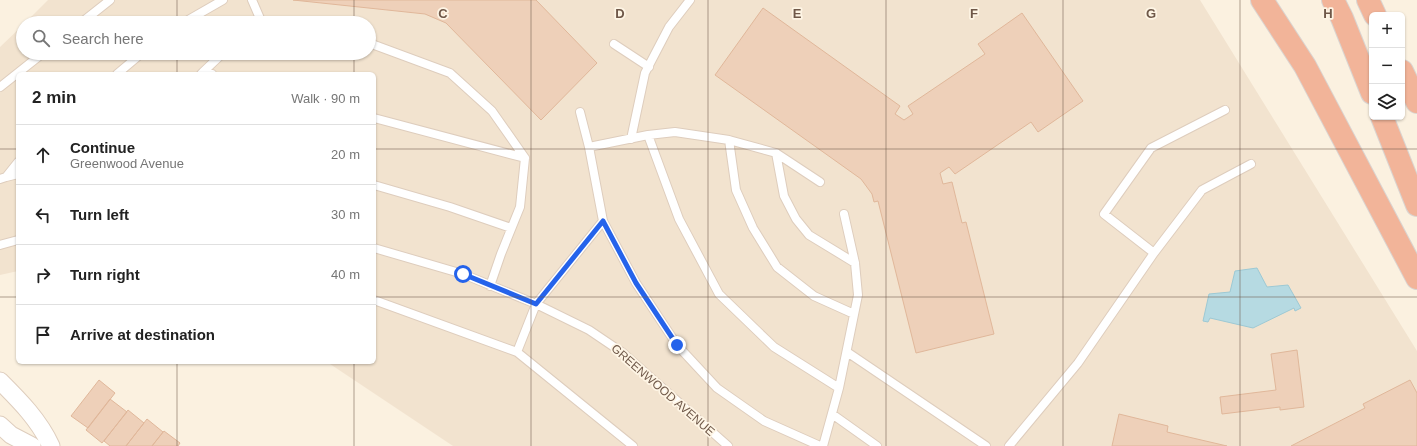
<!DOCTYPE html>
<html lang="en">
<head>
<meta charset="utf-8">
<style>
	body { margin:0; font-family:Helvetica,sans-serif; background:#f2f2f2; color:#222 }
	.controls { position:absolute; right:12px; top:12px; display:grid; overflow:hidden; border-radius:6px; box-shadow:0 1px 3px #0004 }
	.controls button { width:36px; height:36px; display:grid; place-items:center; padding:0; border:0; border-bottom:1px solid #e0e0e0; background:#fff; color:#222; font:20px sans-serif }
	.stop { position:absolute; width:12px; height:12px; margin:-9px; border:3px solid #2563eb; border-radius:50%; background:#fff }
	.stop.end { background:#2563eb; border-color:#fff; box-shadow:0 1px 4px #0008 }
	.list { margin:0; padding:0; list-style:none }
	h2 { display:flex; justify-content:space-between; align-items:center; height:52px; margin:0; padding:0 16px; font-size:17px }
	h2 small { font-size:13px; font-weight:400; color:#767676 }
	.list li { display:grid; grid-template-columns:26px 1fr auto; gap:12px; align-items:center; box-sizing:border-box; height:60px; padding:0 16px; border-top:1px solid #e0e0e0 }
	.list b { display:block; font-size:15px; white-space:nowrap }
	.list p { margin:0; font-size:13px; white-space:nowrap; color:#767676 }
	.list em { font-size:13px; font-style:normal; color:#767676 }
	.icon { flex:none; width:22px; height:22px; fill:none; stroke:currentColor; stroke-width:2; stroke-linecap:round; stroke-linejoin:round }
	.map { position:relative; flex:none; width:1417px; height:446px; overflow:hidden }
	.search { position:absolute; background:#fff; box-shadow:0 1px 3px #0004; left:16px; top:16px; width:360px; height:44px; display:flex; align-items:center; gap:10px; box-sizing:border-box; padding:0 14px; border-radius:22px; color:#767676; font-size:15px }
	.panel { position:absolute; background:#fff; box-shadow:0 1px 3px #0004; left:16px; top:72px; width:360px; height:292px; border-radius:6px }
	.map>svg:first-child { display:block }
	.residential { fill:#f2e3cf }
	.water { fill:#b6dae2; stroke:#9dc9d4 }
	.building { fill:#eed0b9; stroke:#e0b79a }
	.lines { fill:none; stroke-linecap:round; stroke-linejoin:round }
	.lane-casing { stroke:#decdbd; stroke-width:10 }
	.street-casing { stroke:#decdbd; stroke-width:19 }
	.highway-casing { stroke:#dad4d0; stroke-width:24 }
	.lane { stroke:#fff; stroke-width:8 }
	.street { stroke:#fff; stroke-width:17 }
	.highway { stroke:#f2b499; stroke-width:22 }
	.route { stroke:#2563eb; stroke-width:5 }
	.grid { fill:none; stroke:#6f5849; stroke-width:1; stroke-opacity:0.55 }
	.labels { text-anchor:middle; stroke-width:3.5; stroke-linejoin:round; paint-order:stroke }
	.street-label { font-size:12px; fill:#6f5849; stroke:#fef5e5 }
	.grid-label { font-size:13px; text-anchor:middle; font-weight:bold; fill:#6f5849; stroke:#fef5e5; stroke-width:3.5; stroke-linejoin:round; paint-order:stroke }
</style>
</head>
<body>
<div class="map">
<svg width="1417" height="446" viewBox="0 0 1417 446">
	<rect width="100%" height="100%" fill="#fbf1e0"/>
	<path class="residential" d="M48 0H1200L1417 351V446H453L327 362H374V74H18V271L0 275V47L23 25V53H369V23H25Z"/>
	<path class="water" d="M1257 268 1267 287 1288 285 1301 308 1295 311 1294 308 1253 328 1210 318 1208 322 1203 321 1209 294 1230 292 1235 271Z"/>
	<path class="building" d="M293 0H536L597 63 541 120 446 23 425 14Z
		M763 8 900 106 895 114 904 120 913 114 908 106 985 54 978 44 1022 13 1083 101 1038 132 1031 122 955 174 949 167 940 173 943 184 952 182 962 223 966 222 994 334 916 353 878 201 874 202 872 194 861 179 715 75Z
		M1297 350 1304 407 1280 410V407L1222 414 1220 397 1276 390 1271 354Z
		M99 380 115 393 88 428 71 416Z
		M1410 380 1417 393V446H1291L1365 408 1363 404Z
		M110 399 127 412 102 443 86 430Z
		M128 410 144 423 126 446H110L104 441Z
		M1119 414 1168 426 1167 432 1227 446H1112Z
		M147 419 163 432 152 446H126Z
		M164 431 180 443 178 446H152Z"/>
	<g class="lines">
		<g class="lane-casing">
			<path id="lane" d="M252 0 262 23
				M81 23 110 0
				M183 23 223 0
				M369 43 450 73 492 111 525 158
				M614 44 649 67
				M203 72 223 53
				M117 74 142 53
				M201 74 203 72 212 74
				M0 87 43 53
				M374 118 525 158 520 207 501 254 490 286
				M648 135 675 132 729 140 776 153 820 182
				M631 139 645 73 669 27 690 0
				M729 140 736 190 753 228 777 267 814 296 854 314
				M589 147 648 135 679 219 719 294 774 347 839 388 823 446
				M776 153 784 196 796 219 809 235 855 263
				M6 177 18 174
				M0 179 6 177 18 162
				M374 185 450 207 511 228
				M603 221 636 283 677 345 717 388 764 421 820 446
				M0 245 18 240
				M374 248 463 274 536 304 589 330 623 353 728 446
				M1154 253 1104 214 1151 148 1225 110
				M374 300 517 352 536 304 603 221 589 147 580 112
				M517 352 633 446
				M847 352 986 446
				M839 388 858 295 855 263 844 214
				M832 414 877 446
				M1009 446 1078 363 1154 253 1202 190 1251 164"/>
		</g>
		<g class="street-casing">
			<path id="street" d="M0 381C20 401 39 420 51 446
				M0 425 11 435 32 446"/>
		</g>
		<g class="highway-casing">
			<path id="highway" d="M1262 0 1305 66 1417 278
				M1333 0 1342 18 1372 93
				M1368 0 1375 15
				M1402 71 1417 102
				M1382 117 1417 205"/>
		</g>
		<use href="#lane" class="lane"/>
		<use href="#street" class="street"/>
		<use href="#highway" class="highway"/>
	</g>
	<g class="lines">
		<path class="route" d="M463 274 536 304 603 221 636 283 677 345"/>
	</g>
	<path class="grid" d="M177 0V23M354 0V23M531 0V446M708 0V446M886 0V446M1063 0V446M1240 0V446M177 53V74M354 53V74M0 149H18M374 149H1417M0 297H18M374 297H1417M177 362V446M354 362V446"/>
	<g class="labels">
		<g class="street-label">
			<text transform="translate(663 390) rotate(41)" y="4">GREENWOOD AVENUE</text>
		</g>
	</g>
	<g class="grid-label">
		<text x="443" y="18">C</text>
		<text x="620" y="18">D</text>
		<text x="797" y="18">E</text>
		<text x="974" y="18">F</text>
		<text x="1151" y="18">G</text>
		<text x="1328" y="18">H</text>
	</g>
</svg>
<div class="controls">
<button>+</button>
<button>−</button>
<button><svg class="icon" aria-label="layers" viewBox="0 0 24 24"><path d="M12 4l9 5-9 5-9-5zM3 14l9 5 9-5"/></svg></button>
</div>
<div class="stop" style="left:463px;top:274px"></div>
<div class="stop end" style="left:677px;top:345px"></div>
<div class="search"><svg class="icon" aria-label="search" viewBox="0 0 24 24"><circle cx="10" cy="10" r="6"/><path d="M15 15l6 6"/></svg>Search here</div>
<section class="panel">
<h2>2 min<small>Walk · 90 m</small></h2>
<ul class="list">
<li><svg class="icon" aria-label="ahead" viewBox="0 0 24 24"><path d="M12 20V5M6 11l6-6 6 6"/></svg><div><b>Continue</b><p>Greenwood Avenue</p></div><em>20 m</em></li>
<li><svg class="icon" aria-label="left" viewBox="0 0 24 24"><path d="M17 20v-9H6M10 6l-5 5 5 5"/></svg><div><b>Turn left</b></div><em>30 m</em></li>
<li><svg class="icon" aria-label="right" viewBox="0 0 24 24"><path d="M7 20v-9h11M14 6l5 5-5 5"/></svg><div><b>Turn right</b></div><em>40 m</em></li>
<li><svg class="icon" aria-label="arrive" viewBox="0 0 24 24"><path d="M6 21V4h12l-3 4 3 4H6"/></svg><div><b>Arrive at destination</b></div></li>
</ul>
</section>
</div>
</body>
</html>
